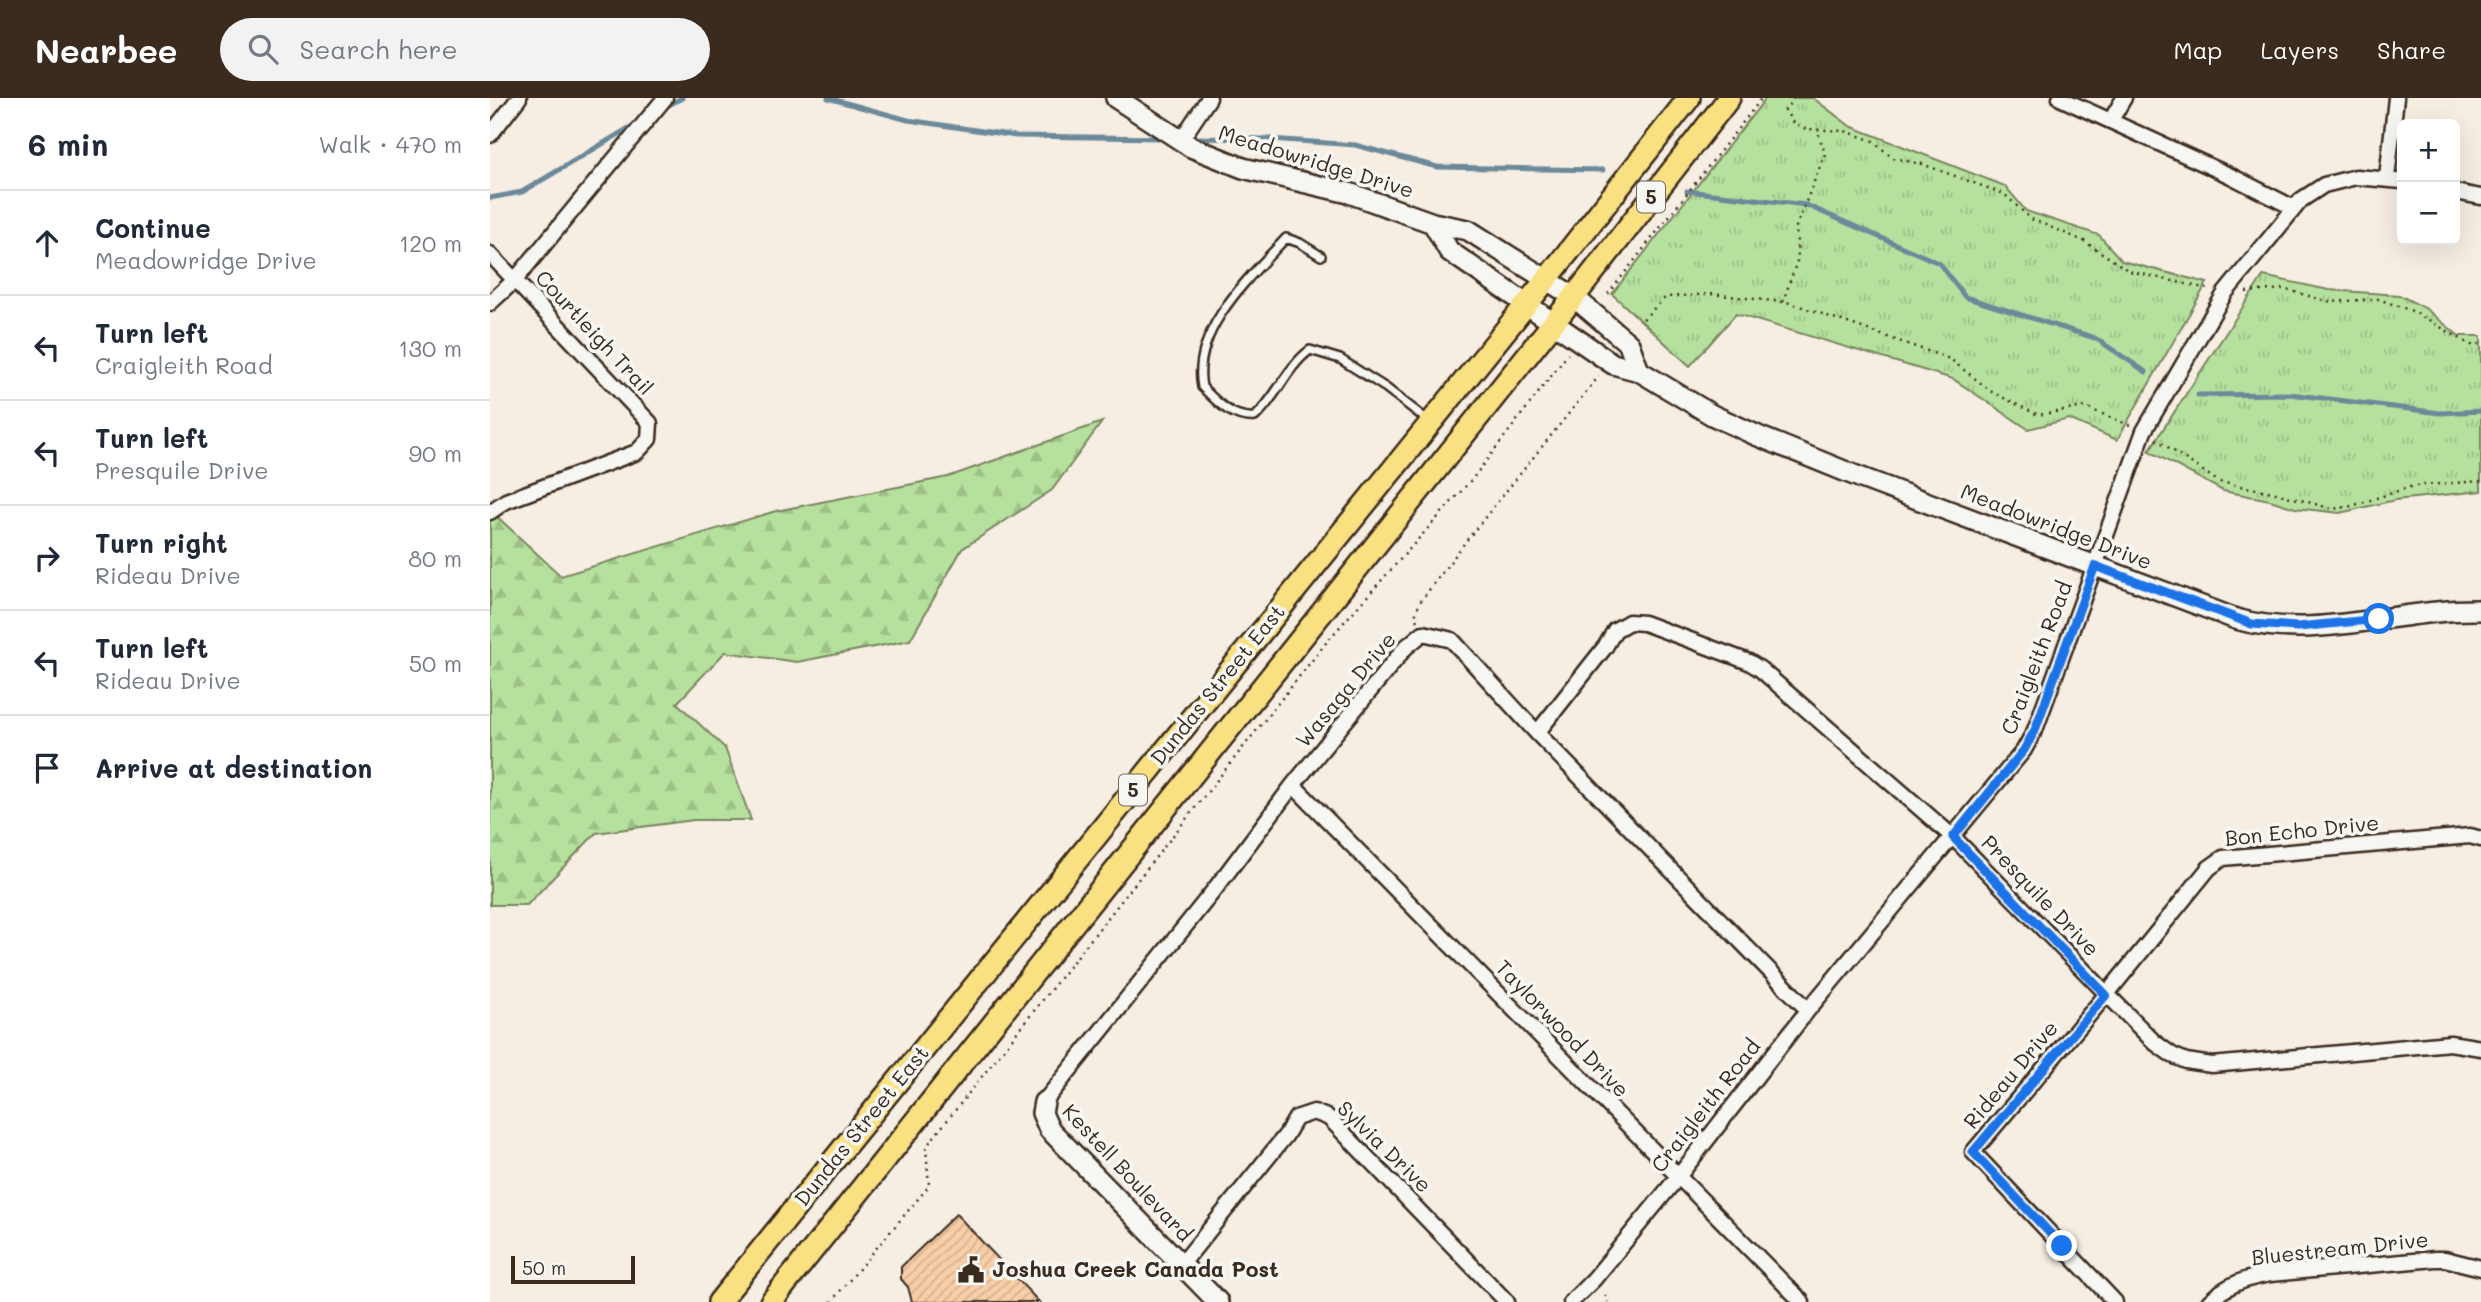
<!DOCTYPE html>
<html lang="en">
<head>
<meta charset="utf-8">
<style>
	body { margin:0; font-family:Mali,sans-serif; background:#f2f2f3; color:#1f2937 }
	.controls { position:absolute; right:21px; top:21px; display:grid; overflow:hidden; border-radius:10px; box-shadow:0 7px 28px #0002 }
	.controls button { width:63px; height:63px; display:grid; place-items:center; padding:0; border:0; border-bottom:2px solid #e0e1e3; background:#fff; color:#1f2937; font:35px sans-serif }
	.scale { position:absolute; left:21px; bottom:18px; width:124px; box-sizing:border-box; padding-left:7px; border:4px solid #3b2a1e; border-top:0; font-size:19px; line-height:24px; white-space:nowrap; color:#3b2a1e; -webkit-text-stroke:5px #f6f6f2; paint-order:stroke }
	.stop { position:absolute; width:21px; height:21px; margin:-16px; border:5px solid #1a73e8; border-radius:50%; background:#fff }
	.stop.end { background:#1a73e8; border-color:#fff; box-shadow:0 2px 7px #0008 }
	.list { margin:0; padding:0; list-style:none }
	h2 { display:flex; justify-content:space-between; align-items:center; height:91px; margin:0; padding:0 28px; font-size:30px }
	h2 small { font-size:23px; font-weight:400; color:#747a83 }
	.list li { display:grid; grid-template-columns:46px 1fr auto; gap:21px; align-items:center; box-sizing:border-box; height:105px; padding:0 28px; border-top:2px solid #e0e1e3 }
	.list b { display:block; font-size:26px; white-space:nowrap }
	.list p { margin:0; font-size:23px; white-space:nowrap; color:#747a83 }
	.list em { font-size:23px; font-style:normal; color:#747a83 }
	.icon { flex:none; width:38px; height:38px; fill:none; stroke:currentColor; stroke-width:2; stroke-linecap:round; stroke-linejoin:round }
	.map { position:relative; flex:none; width:1991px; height:1204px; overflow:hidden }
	header { display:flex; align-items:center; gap:42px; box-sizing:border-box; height:98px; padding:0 35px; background:#3b2a1e; color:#fff }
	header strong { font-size:33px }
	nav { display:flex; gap:38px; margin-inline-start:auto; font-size:24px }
	.search { width:490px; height:63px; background:#f2f2f3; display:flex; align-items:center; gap:18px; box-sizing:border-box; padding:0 24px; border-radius:38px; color:#747a83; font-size:26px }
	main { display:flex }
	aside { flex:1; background:#fff }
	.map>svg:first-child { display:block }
	.grass { fill:url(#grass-tufts); stroke:#78855e; stroke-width:2 }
	.forest { fill:url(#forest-firs); stroke:#78855e; stroke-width:2 }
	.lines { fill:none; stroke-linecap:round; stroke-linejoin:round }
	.stream { stroke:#6c899a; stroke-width:5 }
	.building { fill:url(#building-hatch); stroke:#3b2a1e; stroke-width:2 }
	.lane-casing { stroke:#3b2a1e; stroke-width:12 }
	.street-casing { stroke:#3b2a1e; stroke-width:19 }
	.secondary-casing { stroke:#3b2a1e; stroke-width:24 }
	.primary-casing { stroke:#3b2a1e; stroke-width:26 }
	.path { stroke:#3b2a1e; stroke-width:2.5; stroke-dasharray:2 5; stroke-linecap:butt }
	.lane { stroke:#f6f6f2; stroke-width:7 }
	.street { stroke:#f6f6f2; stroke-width:14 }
	.secondary { stroke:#f6f6f2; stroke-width:19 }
	.primary { stroke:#f9e181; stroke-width:21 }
	.route { stroke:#1a73e8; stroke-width:9 }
	.labels { text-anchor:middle; stroke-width:7; stroke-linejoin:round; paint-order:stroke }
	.shield { fill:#f6f6f2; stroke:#73675e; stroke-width:2 }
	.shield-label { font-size:19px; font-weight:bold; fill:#3b2a1e }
	.street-label { font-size:21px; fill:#3b2a1e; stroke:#f6f6f2 }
	.poi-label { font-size:21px; font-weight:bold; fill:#3b2a1e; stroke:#f6f6f2; text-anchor:start }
</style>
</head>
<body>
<header>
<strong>Nearbee</strong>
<div class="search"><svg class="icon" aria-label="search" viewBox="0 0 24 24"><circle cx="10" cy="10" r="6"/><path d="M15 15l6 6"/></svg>Search here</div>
<nav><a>Map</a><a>Layers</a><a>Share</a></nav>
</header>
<main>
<aside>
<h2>6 min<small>Walk · 470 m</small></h2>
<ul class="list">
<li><svg class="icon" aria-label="ahead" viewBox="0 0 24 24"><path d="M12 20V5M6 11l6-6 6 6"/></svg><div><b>Continue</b><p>Meadowridge Drive</p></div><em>120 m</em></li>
<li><svg class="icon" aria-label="left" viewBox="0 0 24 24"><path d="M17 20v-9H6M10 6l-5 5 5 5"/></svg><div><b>Turn left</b><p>Craigleith Road</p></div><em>130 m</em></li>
<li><svg class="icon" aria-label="left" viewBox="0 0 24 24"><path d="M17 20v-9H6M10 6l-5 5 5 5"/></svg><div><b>Turn left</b><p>Presquile Drive</p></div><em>90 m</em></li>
<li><svg class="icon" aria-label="right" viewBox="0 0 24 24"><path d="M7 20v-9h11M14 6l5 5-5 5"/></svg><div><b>Turn right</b><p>Rideau Drive</p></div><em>80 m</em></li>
<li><svg class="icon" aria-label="left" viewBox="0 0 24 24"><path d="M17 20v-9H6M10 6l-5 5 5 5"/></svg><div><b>Turn left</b><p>Rideau Drive</p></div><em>50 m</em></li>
<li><svg class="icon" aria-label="arrive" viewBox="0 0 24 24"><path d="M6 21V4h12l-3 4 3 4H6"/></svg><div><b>Arrive at destination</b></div></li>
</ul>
</aside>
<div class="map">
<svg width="1991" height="1204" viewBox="0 0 1991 1204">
	<defs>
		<pattern id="grass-tufts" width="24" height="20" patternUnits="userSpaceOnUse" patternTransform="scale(1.75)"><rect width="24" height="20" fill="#b5e09d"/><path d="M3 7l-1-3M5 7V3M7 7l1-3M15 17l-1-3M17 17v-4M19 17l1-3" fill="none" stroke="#9dc087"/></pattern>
		<pattern id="forest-firs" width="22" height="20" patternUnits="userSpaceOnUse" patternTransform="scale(1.75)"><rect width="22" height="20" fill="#b5e09d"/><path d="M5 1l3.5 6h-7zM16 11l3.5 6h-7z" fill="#9dc087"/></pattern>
		<pattern id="building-hatch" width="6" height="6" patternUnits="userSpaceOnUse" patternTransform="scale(1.75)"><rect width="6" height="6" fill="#f7cea7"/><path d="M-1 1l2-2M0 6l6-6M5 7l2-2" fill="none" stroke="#d5b18f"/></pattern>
	</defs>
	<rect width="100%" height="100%" fill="#f6eee3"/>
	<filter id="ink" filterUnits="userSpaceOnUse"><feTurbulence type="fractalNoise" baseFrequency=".0143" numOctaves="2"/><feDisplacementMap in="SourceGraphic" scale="14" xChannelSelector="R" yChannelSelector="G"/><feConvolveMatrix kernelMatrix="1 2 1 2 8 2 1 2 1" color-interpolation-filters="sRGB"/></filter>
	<g filter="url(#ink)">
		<path class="grass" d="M1276 0H1323L1360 28 1515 88 1536 113 1609 137 1632 163 1717 185 1627 342 1579 321 1538 331 1463 281 1246 216 1200 268 1122 196Z
			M1773 178 1839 192 1909 197 1935 210 1969 238H1991V393L1905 402 1850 415 1805 410 1780 402 1733 393 1659 353Z"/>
		<path class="forest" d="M612 324 562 392 472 451 420 542 307 564 235 554 187 605 235 650 261 722H204L106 735 37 807H0V412L71 478 286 413 458 379Z"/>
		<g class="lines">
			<path class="stream" d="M338 0 418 22 526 38 673 40
				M175 9 192 0
				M700 40 780 41 865 47 947 69 1113 72
				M1197 93 1316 107 1449 165 1475 199 1605 240 1656 274
				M0 100 32 94 149 24
				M1708 297 1800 296 1950 315 1991 313"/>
		</g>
		<path class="building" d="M466 1116 549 1204H422L418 1189 411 1181V1169Z"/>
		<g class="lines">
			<g class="lane-casing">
				<path id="lane" d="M831 158 810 145 796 140C761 178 701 232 712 289 727 304 742 321 765 319 787 299 796 270 820 252L850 261 896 290 940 324"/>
			</g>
			<g class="street-casing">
				<path id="street" d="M1570 0 1741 78 1804 110
					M1621 22 1634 0
					M0 37 29 0
					M691 42 719 0
					M1897 80 1906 0
					M1965 94 1991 99
					M0 156 160 325 159 341 147 354 16 403 0 414
					M0 205 25 182 175 0
					M1047 635 1115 549 1125 532 1139 524 1154 525 1259 564 1270 571 1463 739 1664 944 1682 957 1696 963 1722 967 1960 945 1991 950
					M803 687 1312 1204
					M554 1004 725 791 803 687 915 550 933 535 962 542 1047 635 1318 912
					M691 1167 796 1037 806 1020 824 1014 839 1020 1017 1204
					M1081 1204 1104 1181 1188 1079 1318 912 1534 652 1545 632 1654 333 1735 195 1811 102 1834 87 1866 79 1912 83
					M1625 1204 1483 1054 1616 897 1719 770 1733 760 1980 738 1991 741
					M1719 1204C1736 1187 1756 1180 1780 1176L1945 1161H1955L1991 1170"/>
			</g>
			<g class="secondary-casing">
				<path id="secondary" d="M626 0 701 49 753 70 859 95 943 125 978 132 1084 199 1139 246 1149 273
					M943 125 959 153 1123 266 1149 273 1222 317 1268 338 1369 379 1746 521C1826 544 1910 510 1991 512
					M554 1004 552 1015 559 1031 728 1204"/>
			</g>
			<g class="primary-casing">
				<path id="primary" d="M229 1204 1057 181 1199 0
					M281 1204 1084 199 1239 0"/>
			</g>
			<path class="path" d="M1304 0 1295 12 1303 25 1316 31 1355 33 1383 43 1403 60 1432 66 1514 96 1541 121 1594 143 1639 173 1718 191
				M1756 194 1794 191 1840 204 1888 201 1925 214 1981 247 1991 246
				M1118 196 1272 0
				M1293 204 1308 160 1306 129 1335 56 1327 31
				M1153 221 1176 199 1221 196 1301 205 1460 261 1502 294 1548 317 1595 309 1642 328
				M1666 341 1729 384 1782 394 1843 411 1862 408 1923 388 1991 383
				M927 523 925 518 930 504 976 443 1109 278
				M1115 1197 1118 1204
				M341 1204 439 1088 436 1049 839 541 983 380 1078 256"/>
			<use href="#lane" class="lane"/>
			<use href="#street" class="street"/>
			<use href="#secondary" class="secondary"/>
			<use href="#primary" class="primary"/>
		</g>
	</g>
	<g class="lines" filter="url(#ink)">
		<path class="route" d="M1572 1148 1483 1054 1616 897 1463 739 1534 652 1545 632 1605 468 1762 526 1808 529 1889 521"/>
	</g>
	<defs>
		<g id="civic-bare" transform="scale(2.1)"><path d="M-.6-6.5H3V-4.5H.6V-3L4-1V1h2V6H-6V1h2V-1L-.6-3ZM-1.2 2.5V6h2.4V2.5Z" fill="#3b2a1e" stroke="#f6f6f2" stroke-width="2.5" paint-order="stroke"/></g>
	</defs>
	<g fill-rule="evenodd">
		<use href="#civic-bare" x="481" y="1172"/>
	</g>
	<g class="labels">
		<g class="shield">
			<rect x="1147" y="83.5" width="28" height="31" rx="5"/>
			<rect x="629" y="676.5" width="28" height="31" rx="5"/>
		</g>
		<g class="shield-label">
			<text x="1161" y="106">5</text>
			<text x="643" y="699">5</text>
		</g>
		<g class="street-label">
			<text transform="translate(826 64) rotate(17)" y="7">Meadowridge Drive</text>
			<text transform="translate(104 235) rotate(47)" y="7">Courtleigh Trail</text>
			<text transform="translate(1566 429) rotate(21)" y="7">Meadowridge Drive</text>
			<text transform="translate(1547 560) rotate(-69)" y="7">Craigleith Road</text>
			<text transform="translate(728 587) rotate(-51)" y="7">Dundas Street East</text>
			<text transform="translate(856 592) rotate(-50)" y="7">Wasaga Drive</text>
			<text transform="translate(1812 733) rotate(-6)" y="7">Bon Echo Drive</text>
			<text transform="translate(1550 798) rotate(46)" y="7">Presquile Drive</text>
			<text transform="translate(1072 931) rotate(46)" y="7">Taylorwood Drive</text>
			<text transform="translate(1521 977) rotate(-50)" y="7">Rideau Drive</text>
			<text transform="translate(1216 1008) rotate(-52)" y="7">Craigleith Road</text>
			<text transform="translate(372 1028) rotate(-51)" y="7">Dundas Street East</text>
			<text transform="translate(894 1049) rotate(44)" y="7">Sylvia Drive</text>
			<text transform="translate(637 1075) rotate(47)" y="7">Kestell Boulevard</text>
			<text transform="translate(1850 1151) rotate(-6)" y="7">Bluestream Drive</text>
		</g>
		<g class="poi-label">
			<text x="502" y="1179">Joshua Creek Canada Post</text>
		</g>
	</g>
</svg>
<div class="controls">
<button>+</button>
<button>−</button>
</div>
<div class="scale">50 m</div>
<div class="stop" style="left:1889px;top:521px"></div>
<div class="stop end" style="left:1572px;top:1148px"></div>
</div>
</main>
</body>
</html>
